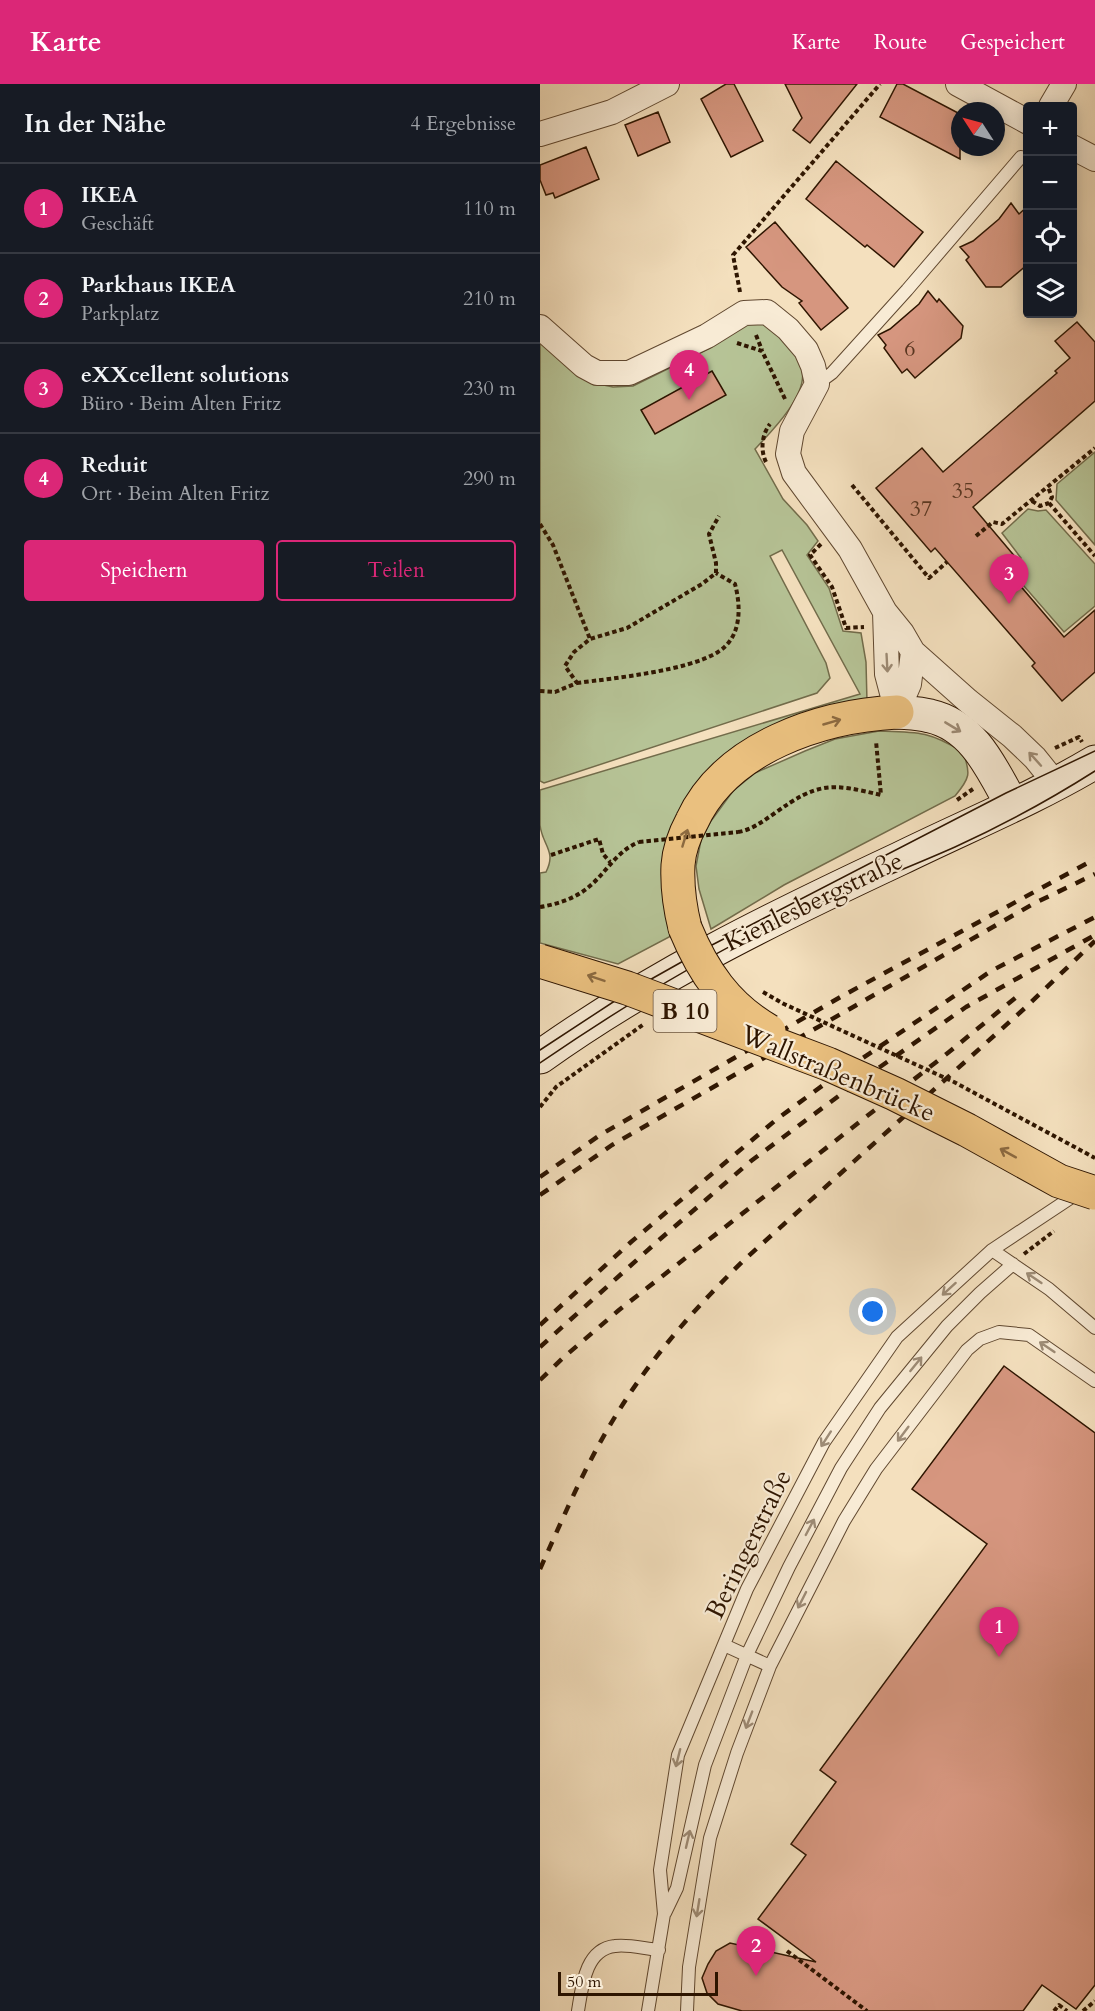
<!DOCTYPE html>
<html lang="de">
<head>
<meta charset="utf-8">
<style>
	body { margin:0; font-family:Cardo,serif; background:#242831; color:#f1f3f6 }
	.controls { position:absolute; right:18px; top:18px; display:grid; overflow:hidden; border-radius:6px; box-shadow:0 3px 15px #0003 }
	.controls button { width:54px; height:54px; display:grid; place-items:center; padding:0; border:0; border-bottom:2px solid #363941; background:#171b24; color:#f1f3f6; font:30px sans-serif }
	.compass { position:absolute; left:411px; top:18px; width:54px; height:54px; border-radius:50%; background:#171b24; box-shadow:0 3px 15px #0003; rotate:306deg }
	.scale { position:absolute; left:18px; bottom:15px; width:160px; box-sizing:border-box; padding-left:6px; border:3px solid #2e1500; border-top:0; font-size:16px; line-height:21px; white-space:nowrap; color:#2e1500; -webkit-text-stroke:4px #f8ebd5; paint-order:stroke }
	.you { position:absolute; left:333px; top:1228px; width:21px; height:21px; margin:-15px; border:4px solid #fff; border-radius:50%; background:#1a73e8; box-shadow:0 0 0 9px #1a73e833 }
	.badge { display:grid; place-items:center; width:39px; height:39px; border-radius:50%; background:#db2777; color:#fff; font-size:20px; font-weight:700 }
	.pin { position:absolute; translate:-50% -50px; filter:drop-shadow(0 2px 3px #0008) }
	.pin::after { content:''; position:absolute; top:32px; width:21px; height:18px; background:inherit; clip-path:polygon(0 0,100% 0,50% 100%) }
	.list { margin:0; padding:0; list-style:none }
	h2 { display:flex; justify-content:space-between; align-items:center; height:78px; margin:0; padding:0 24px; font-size:26px }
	h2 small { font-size:20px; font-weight:400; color:#9ea1a6 }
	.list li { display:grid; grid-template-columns:39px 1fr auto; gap:18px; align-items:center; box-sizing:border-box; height:90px; padding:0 24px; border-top:2px solid #363941 }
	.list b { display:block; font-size:22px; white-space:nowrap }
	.list p { margin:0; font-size:20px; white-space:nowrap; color:#9ea1a6 }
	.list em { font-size:20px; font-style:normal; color:#9ea1a6 }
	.actions { display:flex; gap:12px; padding:18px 24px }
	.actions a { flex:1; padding:14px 0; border:2px solid #db2777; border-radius:6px; text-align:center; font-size:21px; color:#db2777 }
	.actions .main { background:#db2777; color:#fff }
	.icon { flex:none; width:33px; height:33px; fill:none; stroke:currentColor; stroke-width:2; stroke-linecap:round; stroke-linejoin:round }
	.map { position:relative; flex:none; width:555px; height:1927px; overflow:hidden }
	header { display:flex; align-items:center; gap:36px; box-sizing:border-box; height:84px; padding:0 30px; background:#db2777; color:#fff }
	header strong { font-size:28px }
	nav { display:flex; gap:33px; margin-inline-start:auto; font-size:21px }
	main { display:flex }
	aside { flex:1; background:#171b24 }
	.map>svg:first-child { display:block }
	.green { fill:#b6c396; stroke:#726c4b; stroke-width:1.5 }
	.building { fill:#d6967f; stroke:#2e1500; stroke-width:1.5 }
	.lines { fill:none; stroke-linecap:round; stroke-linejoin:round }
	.lane-casing { stroke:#604830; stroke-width:14 }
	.street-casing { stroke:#604830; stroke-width:26 }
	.secondary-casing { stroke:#2e1500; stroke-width:35 }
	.highway-casing { stroke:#2e1500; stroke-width:35 }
	.path { stroke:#2e1500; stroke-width:4; stroke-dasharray:4.5 3; stroke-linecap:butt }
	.lane { stroke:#f8ebd5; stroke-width:12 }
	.street { stroke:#f8ebd5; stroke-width:24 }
	.secondary { stroke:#f8ebd5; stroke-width:33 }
	.highway { stroke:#eac07f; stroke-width:33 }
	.tram { stroke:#2e1500; stroke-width:1.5 }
	.rail { stroke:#2e1500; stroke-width:4.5; stroke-dasharray:10 10; stroke-linecap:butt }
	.highway-bridge-casing { stroke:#2e1500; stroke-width:35; stroke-linecap:butt }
	.path-bridge { stroke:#2e1500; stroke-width:4; stroke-dasharray:4.5 3; stroke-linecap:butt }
	.highway-bridge { stroke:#eac07f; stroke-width:33 }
	.oneway { stroke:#9d8b75 }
	.oneway2 { stroke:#8c6a40 }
	.labels { text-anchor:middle; stroke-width:4.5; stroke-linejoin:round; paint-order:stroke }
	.number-label { font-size:22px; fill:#583520 }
	.shield { fill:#f8ebd5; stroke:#6b5540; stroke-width:1.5 }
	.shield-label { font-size:24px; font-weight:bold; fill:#2e1500 }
	.street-label { font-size:26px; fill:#2e1500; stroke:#f8ebd5 }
</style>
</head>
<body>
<header>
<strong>Karte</strong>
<nav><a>Karte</a><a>Route</a><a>Gespeichert</a></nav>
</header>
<main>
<aside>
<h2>In der Nähe<small>4 Ergebnisse</small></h2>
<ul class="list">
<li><span class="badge">1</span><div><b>IKEA</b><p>Geschäft</p></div><em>110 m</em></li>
<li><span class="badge">2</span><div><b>Parkhaus IKEA</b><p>Parkplatz</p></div><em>210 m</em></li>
<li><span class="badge">3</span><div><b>eXXcellent solutions</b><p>Büro · Beim Alten Fritz</p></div><em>230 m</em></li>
<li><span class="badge">4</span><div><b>Reduit</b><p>Ort · Beim Alten Fritz</p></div><em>290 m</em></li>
</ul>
<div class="actions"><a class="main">Speichern</a><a>Teilen</a></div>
</aside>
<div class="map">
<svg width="555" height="1927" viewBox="0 0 555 1927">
	<rect width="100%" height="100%" fill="#f4e0be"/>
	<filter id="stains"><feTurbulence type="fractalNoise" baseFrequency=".00333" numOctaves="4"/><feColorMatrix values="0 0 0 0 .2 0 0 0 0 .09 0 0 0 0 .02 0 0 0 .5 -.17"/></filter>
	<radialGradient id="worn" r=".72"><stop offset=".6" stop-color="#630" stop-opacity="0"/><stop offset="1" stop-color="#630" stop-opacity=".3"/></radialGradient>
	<path class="green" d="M204 239H224C238 251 258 267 262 286 268 311 231 348 215 365L243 415 267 441 278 457 267 471 289 504 303 547 321 549 326 578 327 618 176 684 131 852 78 880 0 859V789L6 788C17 767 2 761 0 741 0 730 0 718 0 706L320 610 242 466 230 472 286 579 290 594 277 609 4 699 0 697V258L54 299 73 303 93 302 170 264Z
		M555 368V461L516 416 517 400Z
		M488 425 498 427 506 426 555 480V522L524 548 470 486 481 474 462 449Z
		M339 647C378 648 389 647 423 668 431 690 430 694 415 712L244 801 171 845 159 805 156 782 161 756 171 737 193 707 215 689 265 667 295 655Z"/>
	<path class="building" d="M186 0H194L223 57 191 73 161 15Z
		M245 0H317L270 59 253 46 262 34Z
		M357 0H363L420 30V75L340 33Z
		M118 28 130 58 98 72 85 41Z
		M46 63 59 95 15 114 13 109 6 111 0 96V81Z
		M296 77 383 148 354 183 327 161 325 163 266 115Z
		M471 119 479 130 488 122V180L461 203H446L426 176 429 173 420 163 433 157 459 135Z
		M235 138 308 224 281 246 259 219 262 217 242 203 206 163Z
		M388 207 397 218 399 215 423 242 421 254 375 294 367 285 362 289 344 264 346 261 338 251 350 245 379 220Z
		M537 238 555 258V317L433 423 477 475 466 485 524 553 555 526V588L522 617 492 582 495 579 395 464 391 468 336 404 382 364 403 388 517 289 515 287 530 274 515 257Z
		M172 287 186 311 115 350 101 326Z
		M464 1282 555 1349V1901L536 1925 502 1901 483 1927H202L178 1920 167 1909 162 1894 168 1880 176 1867 190 1859 276 1878 218 1835 266 1771 251 1760 296 1698 280 1686 447 1460 372 1405Z"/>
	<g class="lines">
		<g class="lane-casing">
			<path id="lane" d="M277 300 292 289 367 206 481 73
				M452 1166 509 1205 555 1244
				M184 1561 230 1582
				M125 1829 137 1804 165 1681 207 1571 249 1483 301 1384 340 1324 407 1242 440 1209 473 1180
				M38 1927C42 1903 45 1865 75 1862 89 1860 105 1865 119 1866
				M108 1927 124 1830 120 1786 138 1671 207 1505 284 1358 357 1253 452 1166 538 1109
				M147 1927 149 1883 170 1754 197 1669 230 1582 304 1437 336 1385 427 1266 440 1255 459 1248 489 1251 555 1297"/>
		</g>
		<g class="street-casing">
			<path id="street" d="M418 0 488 38
				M511 22 524 0
				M0 50 72 28 127 0
				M532 63 555 75
				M0 243 44 282 57 289H89L167 252 204 229 227 228 248 245 266 266 273 282 277 300 252 347 248 370 254 389 310 465 345 528 362 549 373 568 428 617 472 652 495 674 516 700
				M345 528 347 590 357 628
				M357 628 369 600 373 568"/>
		</g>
		<g class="secondary-casing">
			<path id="secondary" d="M357 628C368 629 379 629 390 632 434 642 452 685 472 721
				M0 973C112 893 235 833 359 775 424 743 493 715 555 678"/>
		</g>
		<g class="highway-casing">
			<path id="highway" d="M145 844C140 824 137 802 138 781 139 766 145 750 152 737 186 663 281 632 357 628"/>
		</g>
		<path class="path" d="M200 208 193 171 340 0
			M216 251 222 266
			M197 259 222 267 245 315
			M226 378C220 366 222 350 230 340
			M312 401 389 494 407 478
			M492 417 500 422 509 419 512 413 508 403
			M509 419 555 472
			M0 440 13 461 50 555
			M436 452 453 438 462 440 555 364
			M281 460 270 471 292 503 306 544 324 543
			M37 599C75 594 147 587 178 568 202 553 201 523 195 500L176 489
			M0 607 15 608 37 599 25 582 34 568 50 555 87 544 162 500 176 489V479L169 450 179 432
			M515 664 539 653 542 658
			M417 716 433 705
			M198 748C212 746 223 737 235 729 278 698 291 699 341 711L336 657
			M11 771 59 755 63 770 70 778
			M0 823C18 820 37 814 51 801 68 786 77 767 99 758
			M0 1023 16 1003 104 940
			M484 1170 514 1147
			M247 1867 327 1927
			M514 1927 519 1921 527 1927
			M543 1927 555 1917"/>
		<use href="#lane" class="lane"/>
		<use href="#street" class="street"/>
		<use href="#secondary" class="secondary"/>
		<use href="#highway" class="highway"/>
		<path class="tram" d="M0 966 90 907 170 862 466 709 555 667
			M0 979C80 924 163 873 251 832 305 808 361 787 415 763 463 741 511 715 555 687"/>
		<path class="rail" d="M0 1093 60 1051 304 911 555 775
			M0 1111 72 1061 493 820 555 790
			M0 1241 91 1158 237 1035 286 999 451 887 555 833
			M0 1263 119 1156 211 1077 304 1008 426 923 555 851
			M0 1296 24 1273 79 1226 409 968 480 910
			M0 1485C24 1432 47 1377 78 1328 113 1271 157 1222 204 1176L485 924 555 857"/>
		<g class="highway-bridge-casing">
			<path id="highway-bridge" d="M145 844C163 888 187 923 229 947
				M0 877 87 904 288 980 355 1010 427 1046 519 1097 555 1109"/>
		</g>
		<path class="path-bridge" d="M99 758 198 748
			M223 908 244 920 414 998 555 1074"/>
		<use href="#highway-bridge" class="highway-bridge"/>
	</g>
	<defs><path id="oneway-shaft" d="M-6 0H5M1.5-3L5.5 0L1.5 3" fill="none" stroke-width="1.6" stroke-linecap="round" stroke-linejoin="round" transform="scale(1.5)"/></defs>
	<g class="oneway">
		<use href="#oneway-shaft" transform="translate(347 579) rotate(87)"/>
		<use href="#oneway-shaft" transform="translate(413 643) rotate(31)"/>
		<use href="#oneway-shaft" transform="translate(495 675) rotate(-132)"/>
		<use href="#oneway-shaft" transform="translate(494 1194) rotate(-146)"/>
		<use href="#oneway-shaft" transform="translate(409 1205) rotate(138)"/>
		<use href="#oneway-shaft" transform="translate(507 1263) rotate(-146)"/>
		<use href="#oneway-shaft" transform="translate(376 1280) rotate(-51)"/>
		<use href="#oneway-shaft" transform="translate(363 1350) rotate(127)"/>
		<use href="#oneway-shaft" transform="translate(286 1355) rotate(123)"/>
		<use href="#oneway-shaft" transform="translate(270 1443) rotate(-62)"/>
		<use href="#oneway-shaft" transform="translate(262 1516) rotate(117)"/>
		<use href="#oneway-shaft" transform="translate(209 1636) rotate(111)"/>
		<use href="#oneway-shaft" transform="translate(138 1674) rotate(104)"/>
		<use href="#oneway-shaft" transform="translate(148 1755) rotate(-77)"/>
		<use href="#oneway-shaft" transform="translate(158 1824) rotate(99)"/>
	</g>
	<g class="oneway2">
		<use href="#oneway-shaft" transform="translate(292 638) rotate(-16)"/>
		<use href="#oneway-shaft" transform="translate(145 754) rotate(-73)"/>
		<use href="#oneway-shaft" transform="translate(56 894) rotate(-161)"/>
		<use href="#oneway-shaft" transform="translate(468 1069) rotate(-151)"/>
	</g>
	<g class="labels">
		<g class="number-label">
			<text x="370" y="272">6</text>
			<text x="423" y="414">35</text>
			<text x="381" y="432">37</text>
		</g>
		<rect class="shield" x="113.5" y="906" width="63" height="42" rx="4.5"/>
		<g class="shield-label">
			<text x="145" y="935">B 10</text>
		</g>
		<g class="street-label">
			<text transform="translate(273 817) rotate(-26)" y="9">Kienlesbergstraße</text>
			<text transform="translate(298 989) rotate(23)" y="9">Wallstraßenbrücke</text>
			<text transform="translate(208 1460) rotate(-64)" y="9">Beringerstraße</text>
		</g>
	</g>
	<rect width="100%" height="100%" filter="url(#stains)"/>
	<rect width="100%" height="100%" fill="url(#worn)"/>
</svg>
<div class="controls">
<button>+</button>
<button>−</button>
<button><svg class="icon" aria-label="locate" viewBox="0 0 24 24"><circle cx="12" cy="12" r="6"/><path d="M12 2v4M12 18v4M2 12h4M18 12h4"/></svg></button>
<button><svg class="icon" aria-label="layers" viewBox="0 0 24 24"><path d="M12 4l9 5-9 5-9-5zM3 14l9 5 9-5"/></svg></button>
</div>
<svg class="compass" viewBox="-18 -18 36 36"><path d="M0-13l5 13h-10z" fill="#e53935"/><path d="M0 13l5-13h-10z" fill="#9ea1a6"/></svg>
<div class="scale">50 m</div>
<div class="you"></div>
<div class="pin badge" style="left:459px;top:1573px">1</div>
<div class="pin badge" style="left:216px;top:1892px">2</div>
<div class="pin badge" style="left:469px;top:520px">3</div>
<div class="pin badge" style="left:149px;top:316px">4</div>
</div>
</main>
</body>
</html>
